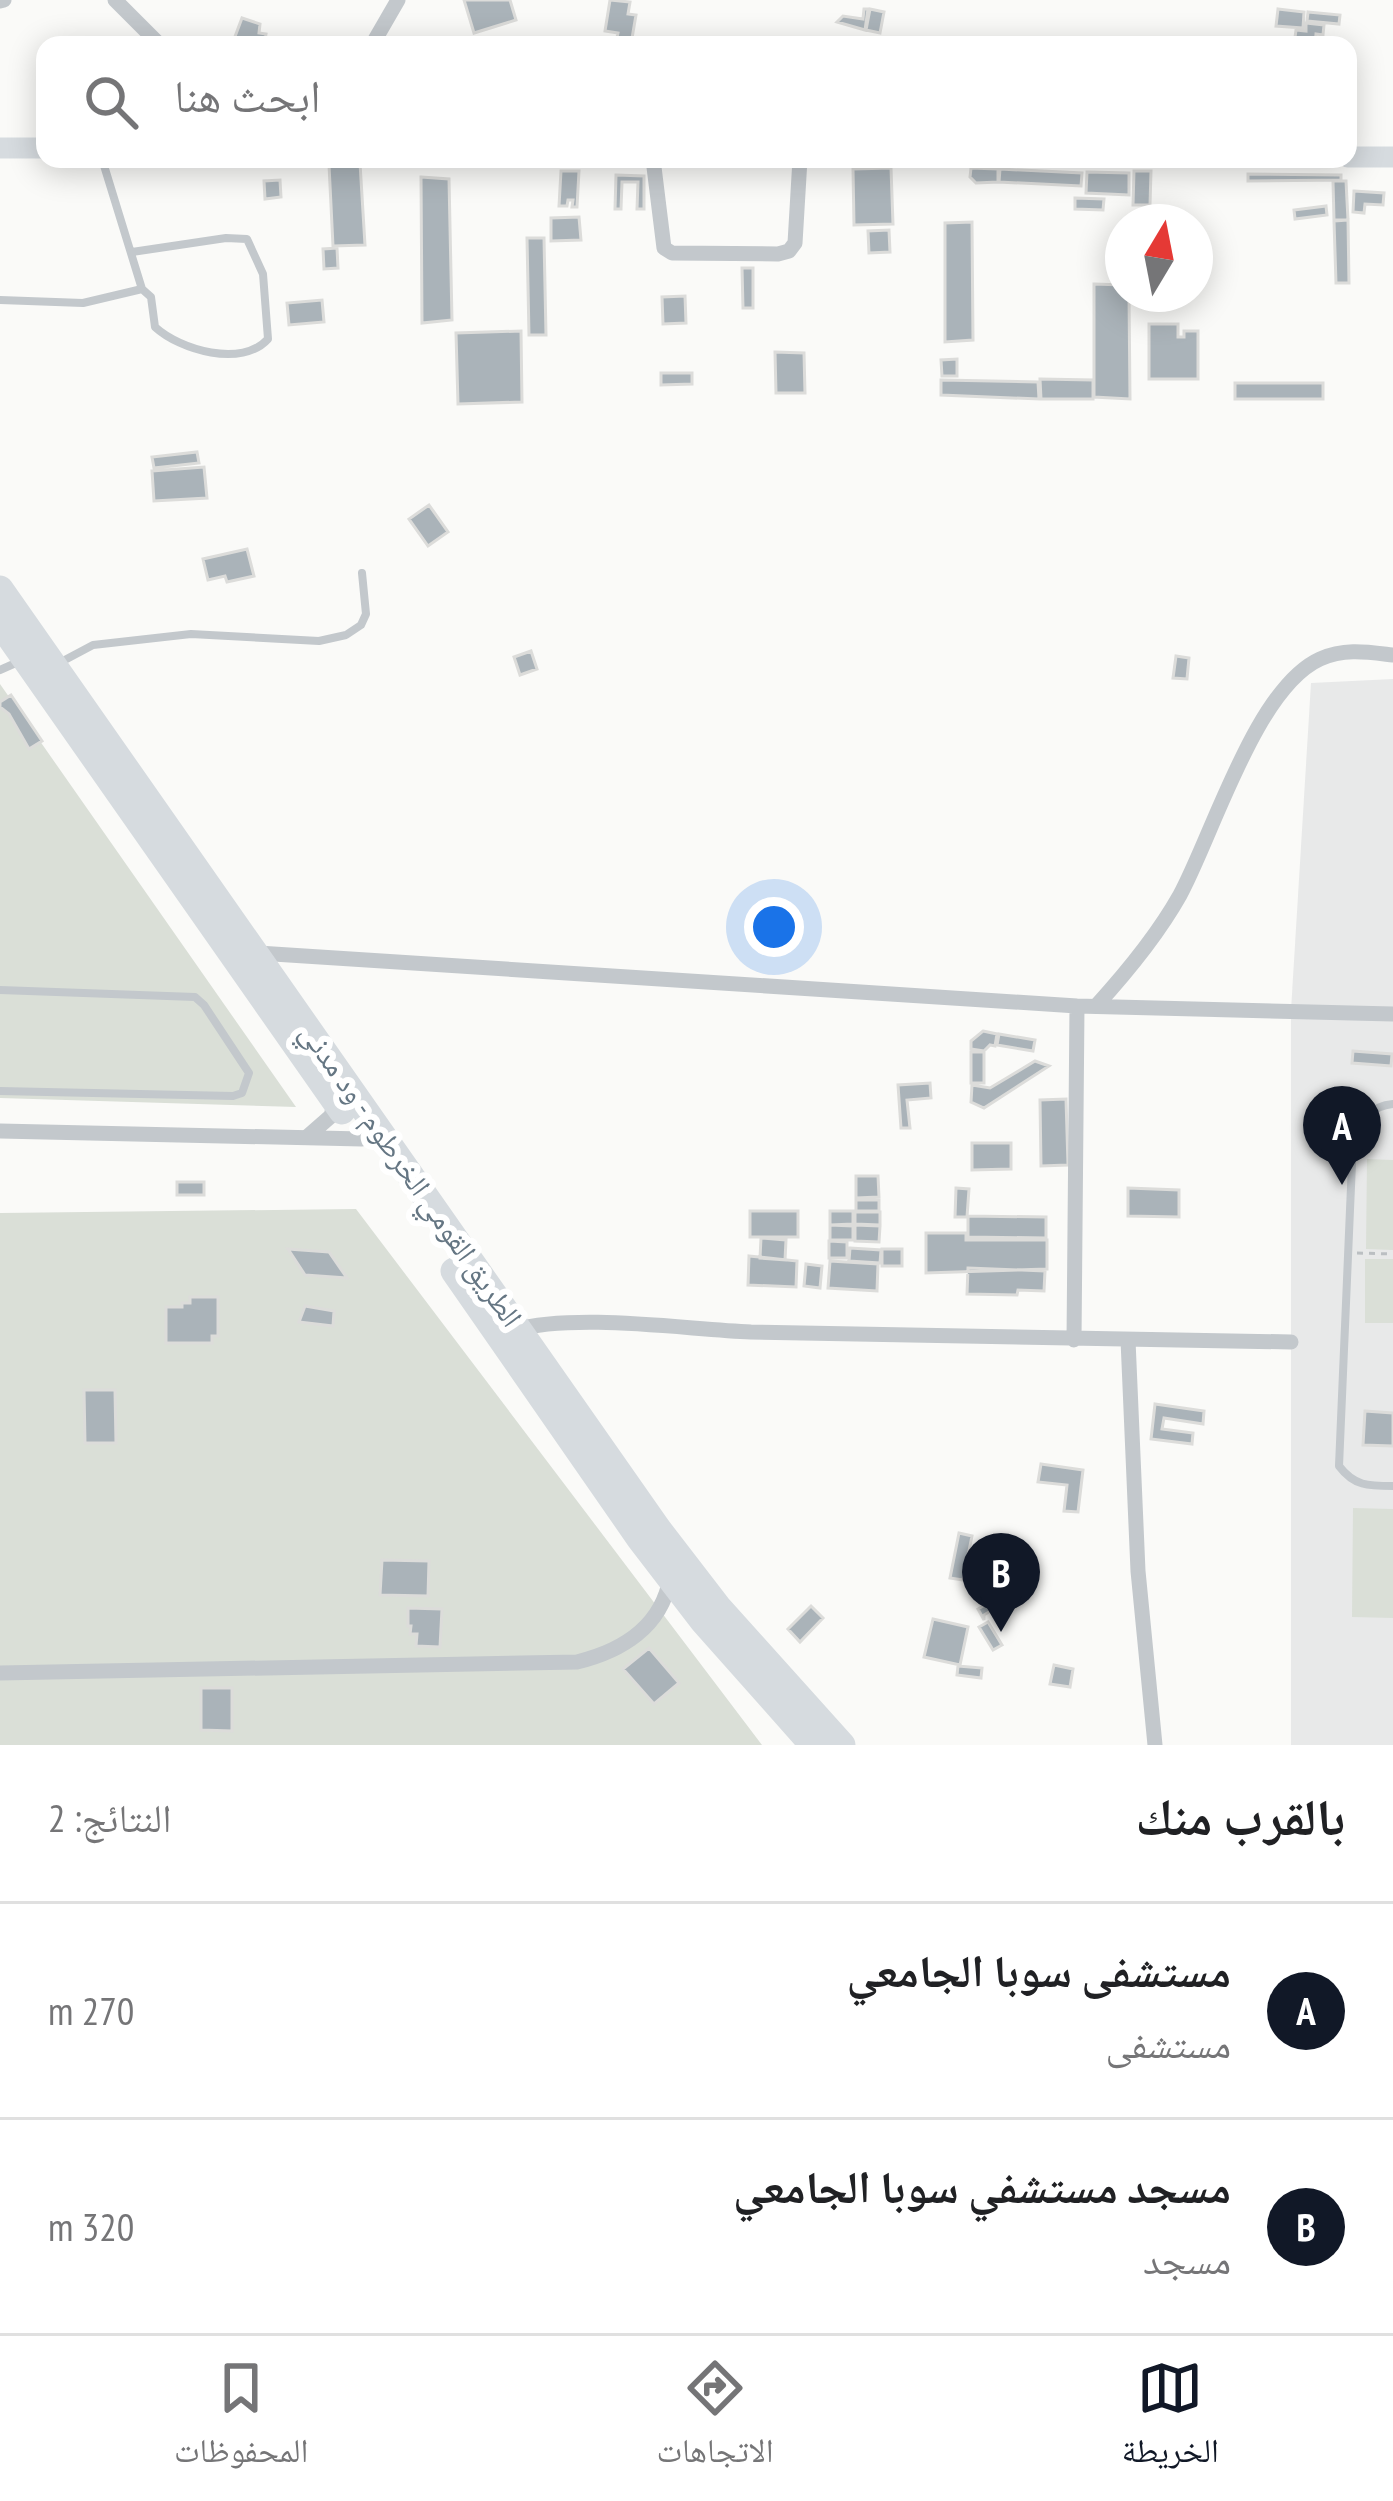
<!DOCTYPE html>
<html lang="ar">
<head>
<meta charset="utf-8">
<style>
	body { margin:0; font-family:"PT Sans Narrow","Noto Naskh Arabic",sans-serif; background:#f2f2f2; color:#202124; direction:rtl }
	.compass { position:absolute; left:1105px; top:204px; width:108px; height:108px; border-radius:50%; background:#fff; box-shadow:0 6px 30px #0003; rotate:10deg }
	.you { position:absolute; left:774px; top:927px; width:42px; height:42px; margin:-30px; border:9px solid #fff; border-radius:50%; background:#1a73e8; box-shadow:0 0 0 18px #1a73e833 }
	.badge { display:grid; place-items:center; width:78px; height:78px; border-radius:50%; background:#111827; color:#fff; font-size:39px; font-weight:700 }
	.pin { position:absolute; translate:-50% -99px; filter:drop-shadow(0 3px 6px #0008) }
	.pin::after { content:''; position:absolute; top:63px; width:42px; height:36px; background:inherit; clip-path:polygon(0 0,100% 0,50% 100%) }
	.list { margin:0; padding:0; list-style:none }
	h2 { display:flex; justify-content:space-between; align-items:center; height:156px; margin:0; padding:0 48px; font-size:51px }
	h2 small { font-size:39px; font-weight:400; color:#757577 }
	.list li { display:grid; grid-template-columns:78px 1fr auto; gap:36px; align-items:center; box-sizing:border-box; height:216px; padding:0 48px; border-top:3px solid #e0e0e0 }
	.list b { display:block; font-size:45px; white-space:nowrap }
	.list p { margin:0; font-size:39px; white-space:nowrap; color:#757577 }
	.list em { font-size:39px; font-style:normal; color:#757577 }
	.icon { flex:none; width:66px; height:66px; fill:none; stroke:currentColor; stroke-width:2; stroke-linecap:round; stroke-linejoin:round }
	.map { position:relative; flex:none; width:1393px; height:1745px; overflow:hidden; direction:ltr }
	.search { position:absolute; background:#fff; box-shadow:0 6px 30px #0003; left:36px; right:36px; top:36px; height:132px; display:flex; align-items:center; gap:30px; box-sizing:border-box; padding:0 42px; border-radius:24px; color:#757577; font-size:45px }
	.sheet { height:588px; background:#fff }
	nav { display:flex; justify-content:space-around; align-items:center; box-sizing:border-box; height:168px; border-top:3px solid #e0e0e0; background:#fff; font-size:33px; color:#757577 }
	nav a { display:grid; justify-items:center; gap:6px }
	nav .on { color:#111827 }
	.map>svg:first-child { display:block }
	.built { fill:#e8e9e9 }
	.green { fill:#dadfd7 }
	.building { fill:#aab3b9; stroke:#dcdcda; stroke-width:3 }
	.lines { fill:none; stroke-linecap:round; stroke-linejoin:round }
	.path { stroke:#bbbfc2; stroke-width:3; stroke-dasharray:6 6; stroke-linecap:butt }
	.lane { stroke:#c3c8cc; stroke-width:8 }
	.street { stroke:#c3c8cc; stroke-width:15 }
	.secondary { stroke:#d6dbdf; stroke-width:21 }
	.highway { stroke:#d6dbdf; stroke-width:27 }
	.labels { text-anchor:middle; stroke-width:12; stroke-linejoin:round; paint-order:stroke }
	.street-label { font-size:30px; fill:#657683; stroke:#fff }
</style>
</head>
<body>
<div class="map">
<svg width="1393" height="1745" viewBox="0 0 1393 1745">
	<rect width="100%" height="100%" fill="#fafaf8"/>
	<path class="built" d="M1393 679V1745H1291V1010L1311 683Z"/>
	<path class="green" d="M0 684 296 1107 0 1098Z
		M1367 1159 1393 1160V1250L1366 1249Z
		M356 1209 762 1745H0V1213Z
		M1365 1259H1393V1323H1365Z
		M1353 1508 1393 1509V1618L1352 1617Z"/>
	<path class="building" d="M464 0H510L516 20 474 33Z
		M610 0 630 2 628 14 636 15 631 44 616 42 618 33 605 31Z
		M864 9H868L865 30 837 22 843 16 863 19Z
		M870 9 884 12 880 33 866 30Z
		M1278 9 1304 12 1303 28 1276 26Z
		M1308 12 1340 15 1339 24 1307 21Z
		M242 18 260 24 259 33 266 34 264 45 233 42Z
		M1306 23 1324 25 1323 35 1316 34 1315 45H1294L1296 30 1306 31Z
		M360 163 365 245 333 246 329 165Z
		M891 168 893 224 854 225 853 169Z
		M971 168 998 169V182L976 183 970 177Z
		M1000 169 1082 173 1081 186 999 182Z
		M561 171H579L577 207H572L573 200H568L567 206H559Z
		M1134 171H1151L1150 205H1133Z
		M1087 172 1129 173V195L1086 193Z
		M1248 174 1341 175V180L1248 181Z
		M616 175 644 176V209H637L638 182H622L621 209H615Z
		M421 177 449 179 452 320 422 323Z
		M280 180 281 197 265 199 264 181Z
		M1333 181H1346L1348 220H1334Z
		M1354 191 1384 193 1383 205 1365 204 1364 213 1353 212Z
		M1075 198 1104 199 1103 210 1075 209Z
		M1326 206 1327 215 1295 219 1294 210Z
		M579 217 581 240 551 241V218Z
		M1348 220 1349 283H1336L1334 221Z
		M972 222 973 340 945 342V223Z
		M889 230 890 252 869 253 868 231Z
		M527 238H544L546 335H529Z
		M337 248 338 268 324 269 323 249Z
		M742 268H753V308H743Z
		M1094 284 1123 285V294H1129L1130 399 1094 397Z
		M685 296 686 323 663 324 662 297Z
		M322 300 324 322 289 325 287 303Z
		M1149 324H1178V337H1184V331H1198V379H1149Z
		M521 331 522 402 458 404 456 333Z
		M775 352 804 353 805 393H776Z
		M957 359V376H942L941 360Z
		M661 373H692V384L661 385Z
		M1040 379 1093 380V399H1041Z
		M941 380 1038 382 1039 399 941 395Z
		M1235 383H1323V399H1235Z
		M197 452 199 463 154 468 152 457Z
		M204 467 207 498 154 501 152 471Z
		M429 505 448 532 428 546 409 519Z
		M247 549 254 576 227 582 225 576 208 580 203 559Z
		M531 651 537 669 520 675 514 657Z
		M1176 656 1189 658 1187 679 1173 678Z
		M11 695 42 741 29 749 9 714 0 707V702Z
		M983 1031 997 1034 995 1046 990 1045 984 1051 971 1049V1041Z
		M999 1034 1035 1040 1033 1051 997 1045Z
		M1353 1051 1392 1054 1391 1066 1352 1063Z
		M971 1052H984V1083H971Z
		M1035 1061 1049 1066 984 1108 971 1102 972 1085 990 1088Z
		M930 1083 931 1098 907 1100 910 1128H901L898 1085Z
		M1066 1099 1068 1165 1041 1166 1040 1100Z
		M972 1143H1011V1169L972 1170Z
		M856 1176H878L879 1197 856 1198Z
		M177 1182H204V1195H177Z
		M956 1188 969 1189 967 1217H955Z
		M1128 1188 1179 1190V1217L1128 1216Z
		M856 1200H879V1211H856Z
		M750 1211H798V1237H750Z
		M830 1211H853V1224L830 1225Z
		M855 1212H880V1225L855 1224Z
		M968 1216 1046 1217V1238L968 1237Z
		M830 1225 853 1226V1240H830Z
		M855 1225 880 1226 879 1242 855 1241Z
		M926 1233H966V1240H1047V1269L926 1273Z
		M761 1238 786 1240 785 1260 760 1258Z
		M829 1241 847 1242V1258H829Z
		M850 1248 881 1250 880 1263 849 1261Z
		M288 1249 329 1252 347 1278 305 1275Z
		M882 1249H902V1266H882Z
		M749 1256 797 1261 796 1287 748 1285Z
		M830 1261 878 1264 877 1291 828 1288Z
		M806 1264 822 1266 820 1288 804 1286Z
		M968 1268 1045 1271 1044 1291 1018 1290 1017 1295 967 1294Z
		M190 1297H218V1336H212V1343H166V1307H182V1303H190Z
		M305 1306 334 1311 333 1326 299 1322Z
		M84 1390H115L116 1443H85Z
		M1155 1404 1204 1411 1203 1424 1164 1418 1162 1429 1193 1433 1192 1444 1151 1439Z
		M1365 1411 1393 1413V1446L1363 1445Z
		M1041 1464 1083 1470 1078 1512 1064 1511 1067 1485 1038 1482Z
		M959 1533 972 1536 963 1580 950 1578Z
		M382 1560 429 1561 428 1596 380 1595Z
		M995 1593 997 1597 1004 1593 1008 1600 984 1615V1620L978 1609 985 1605 982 1600Z
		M811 1606 823 1618 800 1642 788 1629Z
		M408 1608 442 1609 440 1647 416 1646 417 1634H410L411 1626H408Z
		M933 1619 968 1627 960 1665 924 1657Z
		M988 1622 1002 1645 993 1650 979 1627Z
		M649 1648 679 1683 654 1704 623 1669Z
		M1054 1665 1073 1669 1070 1687 1050 1684Z
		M958 1666 982 1668 981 1678 957 1675Z
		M201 1688H232V1731L201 1730Z"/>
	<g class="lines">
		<path class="path" d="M1357 1253 1393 1254"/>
		<path class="lane" d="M132 252 226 238 247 239 263 274 268 339C242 368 180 350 155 327L151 297 142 289
			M0 300 83 303 142 289 102 159
			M61 662 93 645 191 634 319 641 346 635 361 625 366 614 362 573
			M0 670 18 662
			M0 990 195 997 204 1005 249 1073 242 1093 233 1096 0 1091
			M1393 1104C1370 1106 1361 1121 1353 1140L1339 1466C1354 1486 1368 1486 1393 1486"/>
		<path class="street" d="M115 0 160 45
			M0 1 4 0
			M372 45 398 0
			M653 159 664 248 672 253 778 254 789 251 795 243 800 159
			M258 953 1077 1006 1393 1014
			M1096 1006C1127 972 1157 936 1180 895 1213 834 1256 688 1320 659 1345 648 1367 652 1393 655
			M0 1131 362 1139
			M307 1137 331 1116 335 1100
			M514 1330C578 1313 682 1329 751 1332 931 1337 1111 1340 1291 1342
			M1074 1340 1077 1006
			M1128 1340 1138 1571 1155 1745
			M0 1673 577 1662C622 1651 661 1627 670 1579"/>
		<path class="secondary" d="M0 148H45
			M1348 157H1393"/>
		<path class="highway" d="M0 589 658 1529 718 1607 842 1745
			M0 623 342 1111
			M454 1271 640 1539 703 1621 813 1745"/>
	</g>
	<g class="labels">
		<g class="street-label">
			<text transform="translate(411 1175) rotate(55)" y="10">الطريق القومي الخرطوم - ود مدني</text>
		</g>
	</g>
</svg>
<svg class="compass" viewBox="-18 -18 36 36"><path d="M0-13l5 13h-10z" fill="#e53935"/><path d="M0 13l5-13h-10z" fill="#757577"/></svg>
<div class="you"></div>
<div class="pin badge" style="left:1342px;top:1185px">A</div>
<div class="pin badge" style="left:1001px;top:1632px">B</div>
<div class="search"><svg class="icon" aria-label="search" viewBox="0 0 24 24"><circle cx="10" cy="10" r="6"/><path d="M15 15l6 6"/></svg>ابحث هنا</div>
</div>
<section class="sheet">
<h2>بالقرب منك<small>النتائج: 2</small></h2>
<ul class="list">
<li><span class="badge">A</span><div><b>مستشفى سوبا الجامعي</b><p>مستشفى</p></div><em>270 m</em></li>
<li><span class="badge">B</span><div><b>مسجد مستشفي سوبا الجامعي</b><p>مسجد</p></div><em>320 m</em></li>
</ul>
</section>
<nav>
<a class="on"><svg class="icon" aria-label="map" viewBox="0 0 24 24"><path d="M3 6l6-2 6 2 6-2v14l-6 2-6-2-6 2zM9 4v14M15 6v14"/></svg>الخريطة</a>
<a><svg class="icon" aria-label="directions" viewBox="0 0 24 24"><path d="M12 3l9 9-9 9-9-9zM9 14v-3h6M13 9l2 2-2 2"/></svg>الاتجاهات</a>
<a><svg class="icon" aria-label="saved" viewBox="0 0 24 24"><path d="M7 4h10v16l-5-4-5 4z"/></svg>المحفوظات</a>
</nav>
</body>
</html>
